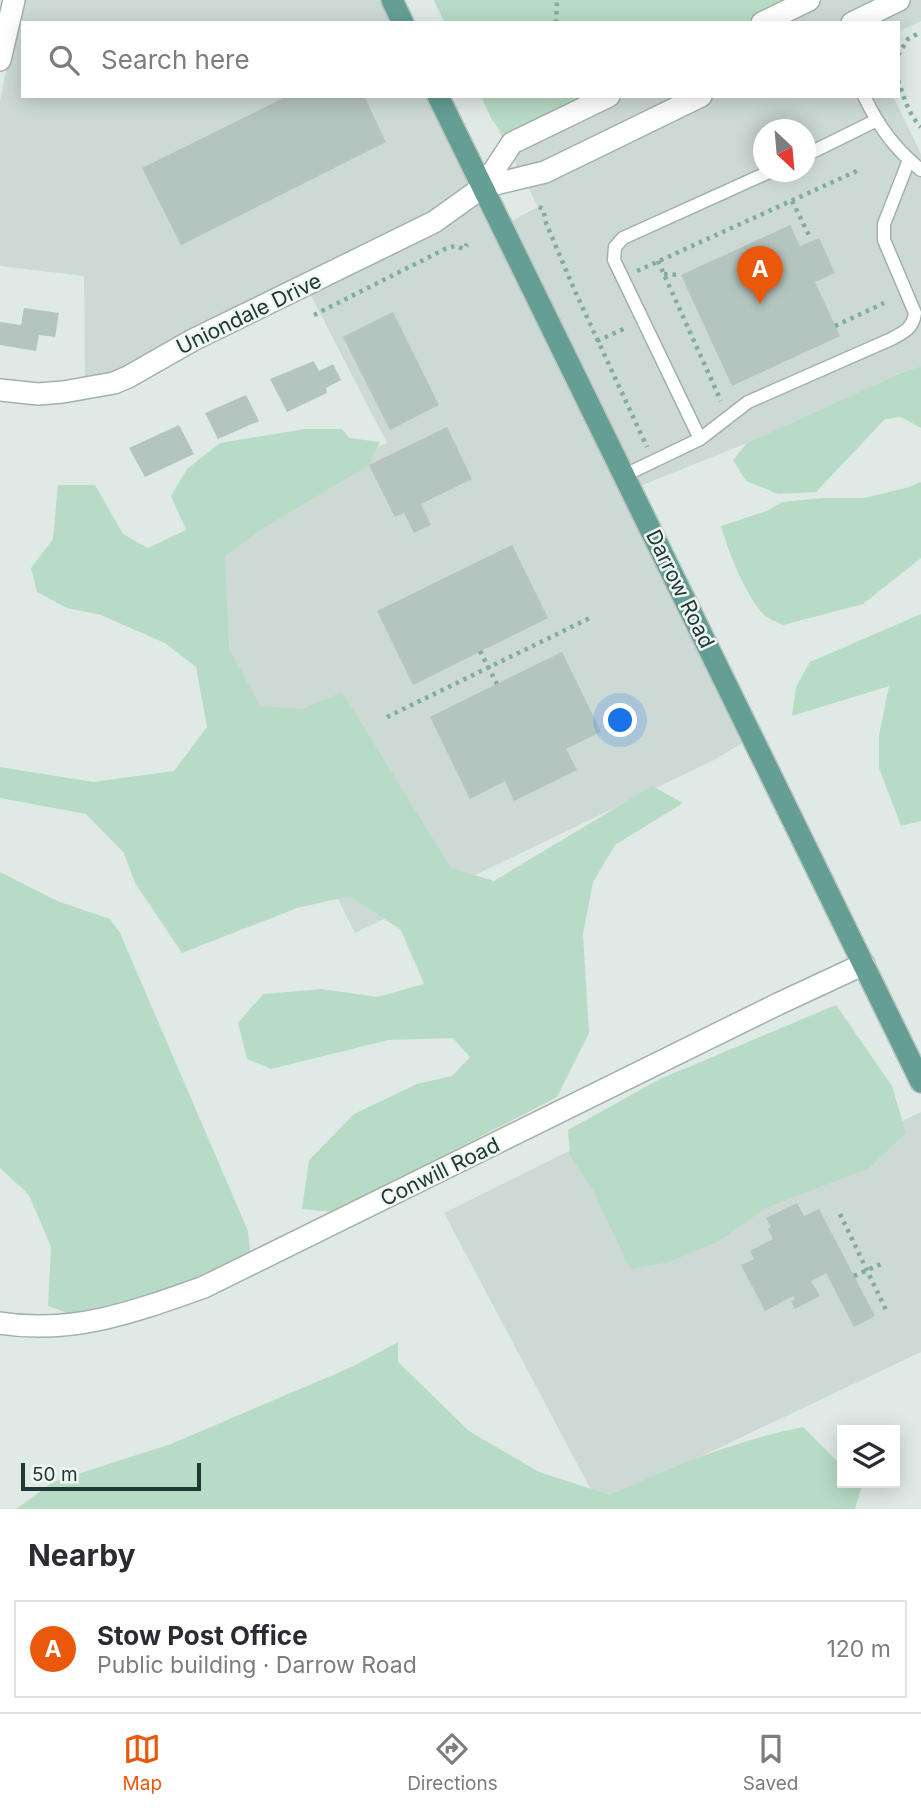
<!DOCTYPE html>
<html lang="en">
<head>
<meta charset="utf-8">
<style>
	body { margin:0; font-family:Inter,sans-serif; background:#f7f7f7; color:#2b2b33 }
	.controls { position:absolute; right:21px; bottom:21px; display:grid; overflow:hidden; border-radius:0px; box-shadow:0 4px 18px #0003 }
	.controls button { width:63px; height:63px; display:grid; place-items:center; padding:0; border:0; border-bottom:2px solid #e1e1e2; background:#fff; color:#2b2b33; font:35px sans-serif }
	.compass { position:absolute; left:753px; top:119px; width:63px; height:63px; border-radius:50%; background:#fff; box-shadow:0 4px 18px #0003; rotate:154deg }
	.scale { position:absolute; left:21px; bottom:18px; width:180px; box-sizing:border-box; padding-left:7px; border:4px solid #203935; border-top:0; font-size:19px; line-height:24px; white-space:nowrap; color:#203935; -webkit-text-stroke:5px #eff6f3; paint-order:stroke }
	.you { position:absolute; left:621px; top:721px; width:24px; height:24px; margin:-18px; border:5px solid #fff; border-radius:50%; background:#1a73e8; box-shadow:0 0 0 10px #1a73e833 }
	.badge { display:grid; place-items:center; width:46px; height:46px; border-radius:50%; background:#ea580c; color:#fff; font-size:23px; font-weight:700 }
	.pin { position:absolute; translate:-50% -58px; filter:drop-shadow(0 2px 4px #0008) }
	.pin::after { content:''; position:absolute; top:37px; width:24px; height:21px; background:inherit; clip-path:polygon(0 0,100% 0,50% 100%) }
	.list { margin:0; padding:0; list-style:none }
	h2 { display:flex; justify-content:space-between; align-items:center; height:91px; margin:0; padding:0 28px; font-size:30px }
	h2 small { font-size:23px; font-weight:400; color:#7c7c81 }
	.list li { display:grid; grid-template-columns:46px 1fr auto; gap:21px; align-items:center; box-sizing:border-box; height:98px; margin:0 14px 14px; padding:0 14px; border:2px solid #e1e1e2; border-radius:0px }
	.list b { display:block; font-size:26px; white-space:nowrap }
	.list p { margin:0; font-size:23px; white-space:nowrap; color:#7c7c81 }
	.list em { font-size:23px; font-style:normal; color:#7c7c81 }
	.icon { flex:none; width:38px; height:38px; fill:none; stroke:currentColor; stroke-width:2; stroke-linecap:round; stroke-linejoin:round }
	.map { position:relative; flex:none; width:921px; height:1509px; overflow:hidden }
	.search { position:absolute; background:#fff; box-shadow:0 4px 18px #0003; left:21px; right:21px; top:21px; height:77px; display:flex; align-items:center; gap:18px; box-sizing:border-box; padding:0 24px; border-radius:0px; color:#7c7c81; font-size:26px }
	.sheet { height:203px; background:#fff }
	nav { display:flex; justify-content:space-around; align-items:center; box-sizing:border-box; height:98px; border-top:2px solid #e1e1e2; background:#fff; font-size:19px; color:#7c7c81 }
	nav a { display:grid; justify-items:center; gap:4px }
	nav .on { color:#ea580c }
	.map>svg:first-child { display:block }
	.built { fill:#cdd9d5; fill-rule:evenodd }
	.green { fill:#b8dbc5 }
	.building { fill:#b4c4bf }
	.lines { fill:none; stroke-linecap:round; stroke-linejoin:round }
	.service-casing { stroke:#a2b1ad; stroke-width:15 }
	.minor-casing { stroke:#a2b1ad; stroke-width:24 }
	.tertiary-casing { stroke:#a2b1ad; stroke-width:24 }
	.primary-casing { stroke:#bcc4c2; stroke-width:24 }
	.path { stroke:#80aca3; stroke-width:4.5; stroke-dasharray:3.5 5; stroke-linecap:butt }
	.service { stroke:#fff; stroke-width:12 }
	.minor { stroke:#fff; stroke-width:21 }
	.tertiary { stroke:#fff; stroke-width:21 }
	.primary { stroke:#649e95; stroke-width:21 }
	.labels { text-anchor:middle; stroke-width:5; stroke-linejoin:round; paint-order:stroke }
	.street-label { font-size:21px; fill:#203935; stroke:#eff6f3 }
</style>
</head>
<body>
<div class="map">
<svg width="921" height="1509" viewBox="0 0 921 1509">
	<rect width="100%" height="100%" fill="#dfeae6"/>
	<path class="built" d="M21 0H385L396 23H23V96H432L475 184 432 217 113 378 85 379 84 276 0 266V100Z
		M434 0H921V21L898 32V23H445Z
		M481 96H893L921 154V366L896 375 747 443 640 486 506 224 538 207ZM764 130H806V172H764Z
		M483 187 752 737 714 760 355 933 162 550 387 443 306 286Z
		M921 1112V1352L599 1505 444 1213 613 1129 669 1237Z"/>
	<path class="green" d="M434 0H808L761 23H445Z
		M481 96H608L512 143 492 120Z
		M921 366V428L901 417 885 419 816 492 778 494 746 481 733 460 747 443 896 375Z
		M305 429H342L349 438 380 442 369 465 265 527 225 556 229 648 260 706 303 709 342 692 451 868 494 881 652 786 683 803 615 845 593 882 583 934 589 1033 557 1097 335 1212 302 1209 309 1160 354 1114 417 1084 452 1076 470 1057 453 1038 388 1040 271 1069 247 1059 238 1023 263 994 322 989 377 997 424 984 401 930 350 896 297 908 182 953 135 883 124 853 86 814 0 798V767L93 782 174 771 207 727 196 667 165 643 101 615 67 608 37 592 31 568 53 539 58 485H95L123 534 148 548 186 530 171 496 187 469 220 443Z
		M921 482V558L863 604 783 625C777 622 769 619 764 615 744 593 729 553 721 526L769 510 782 502 822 498H864L906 488Z
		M921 614V821L901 826 879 768V735L889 686 792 716 796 687 810 662Z
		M0 872 57 901 110 919 120 933 248 1231 250 1252 155 1297 68 1313 48 1306 51 1247 29 1195 0 1168Z
		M836 1005 892 1086 906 1133 869 1168 766 1208 717 1242 669 1262 630 1269 593 1190 570 1156 568 1130 660 1079Z
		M398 1342V1362L469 1431 539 1472 610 1495C675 1466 733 1441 803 1427L842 1466V1483H859L862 1485 855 1509H16L53 1482 171 1444 354 1366Z"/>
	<path class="building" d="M287 96H364L386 142 181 245 142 168Z
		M790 225 800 246 819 238 835 273 815 282 840 336 732 386 681 275Z
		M24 308 59 313 55 337 39 335 36 351 0 345V322L21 325Z
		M393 312 439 405 390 430 343 337Z
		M314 361 319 371 333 364 341 380 326 388 327 393 287 412 270 379Z
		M246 395 259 421 218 439 205 413Z
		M179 425 194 454 145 477 129 448Z
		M447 427 472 479 421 504 431 525 414 533 404 513 395 517 369 465Z
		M512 545 548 618 413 685 377 611Z
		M562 652 601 732 566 749 577 770 514 801 505 781 470 799 430 717Z
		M797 1203 804 1216 819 1209 875 1316 854 1327 826 1273 811 1281 820 1296 795 1309 791 1301 795 1299 793 1296 765 1311 741 1265 754 1259 750 1251 773 1239 768 1229 771 1227 766 1218Z"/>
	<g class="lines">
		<g class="service-casing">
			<path id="service" d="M864 96C879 127 894 148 921 170
				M806 155 877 120
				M700 439 748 402 889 340C903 333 913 329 915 313L884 240V224L909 160
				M625 475 700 439 614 260 615 247 623 238 769 172"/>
		</g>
		<g class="minor-casing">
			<path id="minor" d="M762 23 809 0
				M852 23 899 0
				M483 187 545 172 701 96
				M0 390 38 394 63 392 114 383 128 377 193 340 434 222 483 187 512 143 609 96
				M0 1323C72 1335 137 1311 204 1287L778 1004 864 964"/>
		</g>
		<g class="tertiary-casing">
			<path id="tertiary" d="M0 60 14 0"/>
		</g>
		<g class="primary-casing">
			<path id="primary" d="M392 0 403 23
				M438 96 921 1082"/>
		</g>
		<path class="path" d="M556 23 557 0
			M898 55 908 39 921 32
			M898 80C904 97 908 114 921 127
			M792 201 809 235
			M539 207 543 209 546 223 574 289 647 447
			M658 261 721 401
			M637 271 859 170
			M664 274 681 275
			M314 315 447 248 455 246 464 249 467 244
			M835 326 884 303
			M597 341 628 327
			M480 651 497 684
			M387 717 590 618
			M840 1214 886 1310
			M854 1276 881 1264"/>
		<use href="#service" class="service"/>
		<use href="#minor" class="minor"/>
		<use href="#tertiary" class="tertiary"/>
		<use href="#primary" class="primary"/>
	</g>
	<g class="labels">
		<g class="street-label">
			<text transform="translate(249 314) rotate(-26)" y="7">Uniondale Drive</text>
			<text transform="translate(680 589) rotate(64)" y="7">Darrow Road</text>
			<text transform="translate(440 1172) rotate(-26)" y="7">Conwill Road</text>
		</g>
	</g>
</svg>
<div class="controls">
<button><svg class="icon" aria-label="layers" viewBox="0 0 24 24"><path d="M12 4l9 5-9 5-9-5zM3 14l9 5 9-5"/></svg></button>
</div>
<svg class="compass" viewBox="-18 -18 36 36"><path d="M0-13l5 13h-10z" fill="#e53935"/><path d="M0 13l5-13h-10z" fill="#7c7c81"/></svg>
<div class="scale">50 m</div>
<div class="you"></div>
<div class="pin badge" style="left:760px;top:304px">A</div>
<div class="search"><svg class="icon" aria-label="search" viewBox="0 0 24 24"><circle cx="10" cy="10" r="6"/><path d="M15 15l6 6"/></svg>Search here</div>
</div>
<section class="sheet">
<h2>Nearby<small></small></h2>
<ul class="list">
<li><span class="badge">A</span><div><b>Stow Post Office</b><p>Public building · Darrow Road</p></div><em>120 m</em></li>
</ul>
</section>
<nav>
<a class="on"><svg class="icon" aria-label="map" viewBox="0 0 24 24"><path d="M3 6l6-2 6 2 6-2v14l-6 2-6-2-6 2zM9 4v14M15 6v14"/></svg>Map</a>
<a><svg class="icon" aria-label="directions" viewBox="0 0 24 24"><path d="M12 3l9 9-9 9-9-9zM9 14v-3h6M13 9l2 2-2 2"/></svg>Directions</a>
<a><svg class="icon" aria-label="saved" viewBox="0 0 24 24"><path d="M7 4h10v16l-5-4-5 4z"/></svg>Saved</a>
</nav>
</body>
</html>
